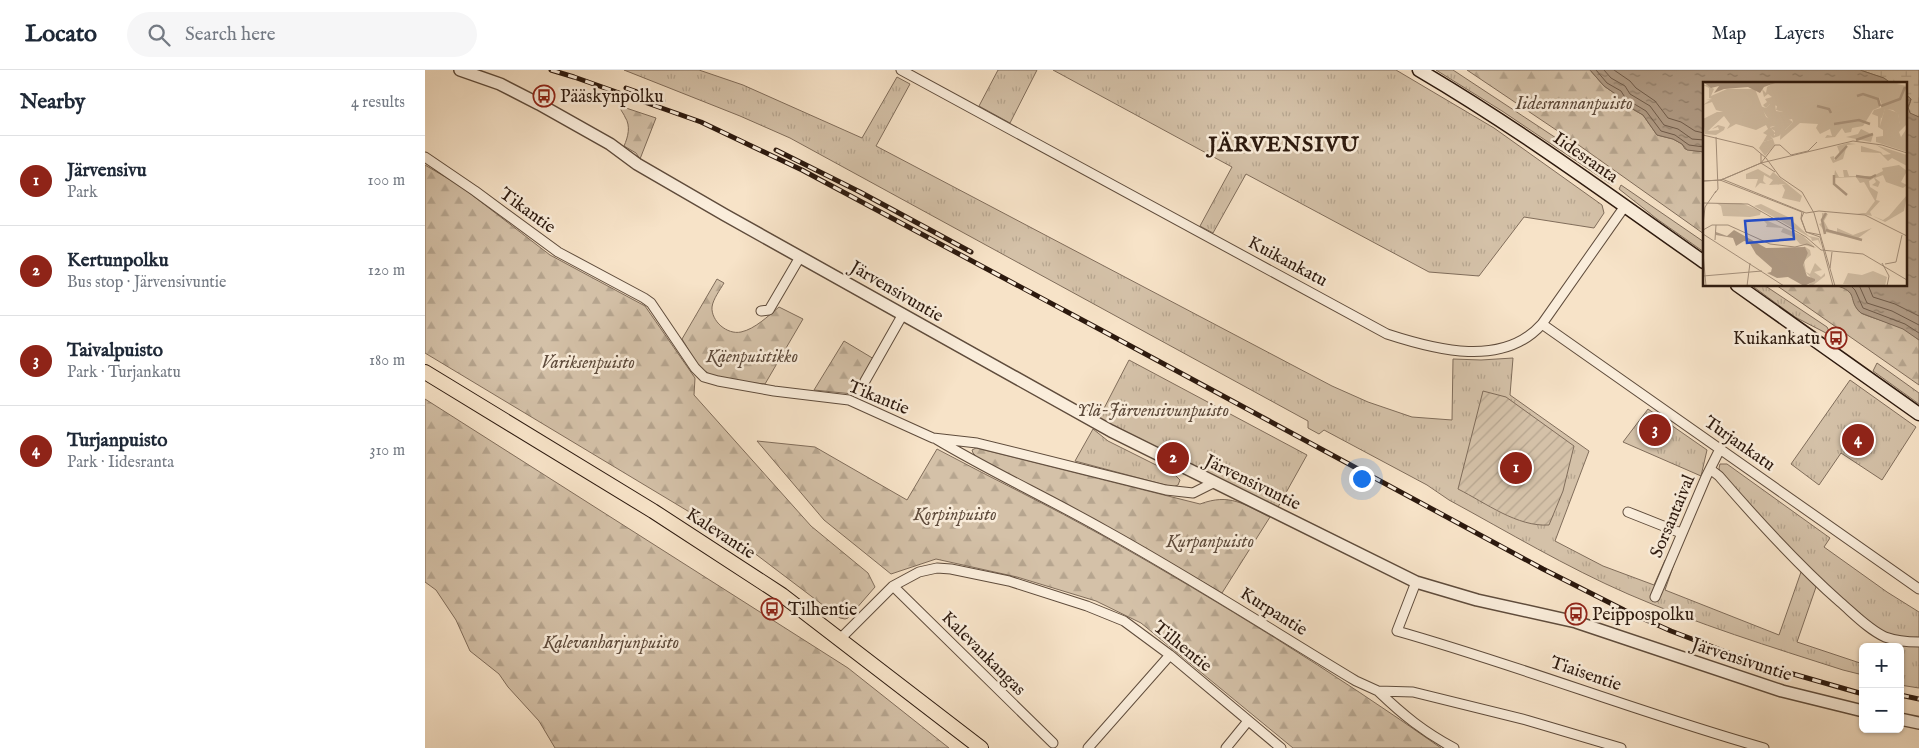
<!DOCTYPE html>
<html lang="en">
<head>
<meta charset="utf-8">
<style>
	body { margin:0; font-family:"IM FELL English",serif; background:#f6f6f7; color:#1f2937 }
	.controls { position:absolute; right:15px; bottom:15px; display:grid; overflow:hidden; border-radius:8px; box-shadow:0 1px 4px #0004 }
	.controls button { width:45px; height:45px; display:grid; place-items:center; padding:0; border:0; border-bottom:1px solid #e0e1e3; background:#fff; color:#1f2937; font:25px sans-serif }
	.you { position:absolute; left:936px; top:408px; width:18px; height:18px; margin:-12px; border:4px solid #fff; border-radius:50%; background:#1a73e8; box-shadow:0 0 0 8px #1a73e833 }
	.badge { display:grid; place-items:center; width:32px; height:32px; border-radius:50%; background:#8f2418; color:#fff; font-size:16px; font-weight:700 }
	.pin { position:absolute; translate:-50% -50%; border:2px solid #fff; box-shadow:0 1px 5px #0006 }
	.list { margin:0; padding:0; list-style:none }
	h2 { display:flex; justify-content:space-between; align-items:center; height:65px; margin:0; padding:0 20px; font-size:21px }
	h2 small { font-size:16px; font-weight:400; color:#747a83 }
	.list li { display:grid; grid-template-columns:32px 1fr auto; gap:15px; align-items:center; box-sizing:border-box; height:90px; padding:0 20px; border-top:1px solid #e0e1e3 }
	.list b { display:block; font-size:19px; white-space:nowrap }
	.list p { margin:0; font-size:16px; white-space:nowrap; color:#747a83 }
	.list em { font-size:16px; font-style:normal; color:#747a83 }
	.icon { flex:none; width:28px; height:28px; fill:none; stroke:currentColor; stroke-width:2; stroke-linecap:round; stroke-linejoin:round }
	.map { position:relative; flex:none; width:1494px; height:678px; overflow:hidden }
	header { display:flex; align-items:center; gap:30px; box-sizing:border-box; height:70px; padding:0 25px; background:#fff; border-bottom:1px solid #e0e1e3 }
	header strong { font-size:24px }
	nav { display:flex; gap:28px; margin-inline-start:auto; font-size:18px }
	.search { width:350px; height:45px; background:#f6f6f7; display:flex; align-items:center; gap:12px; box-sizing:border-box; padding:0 18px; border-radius:28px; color:#747a83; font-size:19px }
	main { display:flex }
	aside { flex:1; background:#fff }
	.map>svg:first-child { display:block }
	.forest { fill:url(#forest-firs); stroke:#806d5b }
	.wetland { fill:url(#wetland-marsh); stroke:#806d5b }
	.park { fill:url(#park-tufts); stroke:#806d5b }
	.garden { fill:url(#garden-furrows); stroke:#806d5b }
	.water { fill:url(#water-ripples); stroke:#7c6958 }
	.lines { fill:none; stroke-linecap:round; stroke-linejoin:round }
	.shore { stroke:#6f5c4c; stroke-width:1 }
	.minor-casing { stroke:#5f4c3c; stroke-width:11 }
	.tertiary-casing { stroke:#5f4c3c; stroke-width:14 }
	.secondary-casing { stroke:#2c190e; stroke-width:15 }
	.primary-casing { stroke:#2c190e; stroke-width:16 }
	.minor { stroke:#faeddb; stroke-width:9 }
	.tertiary { stroke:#faeddb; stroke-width:11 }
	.secondary { stroke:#faeddb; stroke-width:12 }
	.primary { stroke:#f7e3c8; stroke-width:14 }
	.rail-casing { stroke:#2c190e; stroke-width:5 }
	.rail { stroke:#faeddb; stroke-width:3; stroke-dasharray:9; stroke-linecap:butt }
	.labels { text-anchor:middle; stroke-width:5; stroke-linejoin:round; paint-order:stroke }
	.poi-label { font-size:18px; fill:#2c190e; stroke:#faeddb; text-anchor:start }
	.park-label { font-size:18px; font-style:italic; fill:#5e4b3c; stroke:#faeddb }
	.street-label { font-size:18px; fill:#2c190e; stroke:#faeddb }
	.district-label { font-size:22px; font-weight:bold; letter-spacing:1px; fill:#2c190e; stroke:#faeddb }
	.inset-river { fill:none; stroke:#b29e89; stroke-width:2.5 }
	.inset-road { fill:none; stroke:#a6927e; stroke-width:1 }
	.view { fill:#1d4ed8; fill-opacity:0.15; stroke:#1d4ed8; stroke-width:2.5 }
	.inset-edge { fill:none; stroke:#2c190e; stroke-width:2.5 }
</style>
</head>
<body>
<header>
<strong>Locato</strong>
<div class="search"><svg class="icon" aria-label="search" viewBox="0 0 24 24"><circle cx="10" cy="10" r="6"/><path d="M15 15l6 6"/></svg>Search here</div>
<nav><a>Map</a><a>Layers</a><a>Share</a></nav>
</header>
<main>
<aside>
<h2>Nearby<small>4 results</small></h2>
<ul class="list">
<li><span class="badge">1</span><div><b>Järvensivu</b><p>Park</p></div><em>100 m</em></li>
<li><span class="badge">2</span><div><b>Kertunpolku</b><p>Bus stop · Järvensivuntie</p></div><em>120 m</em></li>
<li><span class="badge">3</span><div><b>Taivalpuisto</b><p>Park · Turjankatu</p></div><em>180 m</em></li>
<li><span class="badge">4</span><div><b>Turjanpuisto</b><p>Park · Iidesranta</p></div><em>310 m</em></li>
</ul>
</aside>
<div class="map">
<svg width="1494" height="678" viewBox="0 0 1494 678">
	<defs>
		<pattern id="forest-firs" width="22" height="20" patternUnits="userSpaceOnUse" patternTransform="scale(1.25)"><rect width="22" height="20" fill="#d4c1a8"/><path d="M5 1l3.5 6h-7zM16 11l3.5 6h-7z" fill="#b6a58f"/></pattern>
		<pattern id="wetland-marsh" width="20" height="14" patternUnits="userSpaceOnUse" patternTransform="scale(1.25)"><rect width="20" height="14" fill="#d4c1a8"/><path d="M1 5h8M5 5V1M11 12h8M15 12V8" fill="none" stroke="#b6a58f"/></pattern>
		<pattern id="park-tufts" width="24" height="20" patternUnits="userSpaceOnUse" patternTransform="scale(1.25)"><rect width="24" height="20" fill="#d4c1a8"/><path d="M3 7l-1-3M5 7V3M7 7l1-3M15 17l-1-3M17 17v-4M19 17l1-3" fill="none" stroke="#b6a58f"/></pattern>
		<pattern id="garden-furrows" width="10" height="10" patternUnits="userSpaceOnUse" patternTransform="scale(1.25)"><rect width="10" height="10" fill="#d4c1a8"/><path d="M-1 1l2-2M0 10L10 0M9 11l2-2" fill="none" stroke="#b6a58f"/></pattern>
		<pattern id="water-ripples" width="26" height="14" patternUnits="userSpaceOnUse" patternTransform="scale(1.25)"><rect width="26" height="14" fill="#b29e89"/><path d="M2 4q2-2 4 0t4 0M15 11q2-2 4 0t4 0" fill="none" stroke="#91806e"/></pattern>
	</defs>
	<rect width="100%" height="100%" fill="#f7e3c8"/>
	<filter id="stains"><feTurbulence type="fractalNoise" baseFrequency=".004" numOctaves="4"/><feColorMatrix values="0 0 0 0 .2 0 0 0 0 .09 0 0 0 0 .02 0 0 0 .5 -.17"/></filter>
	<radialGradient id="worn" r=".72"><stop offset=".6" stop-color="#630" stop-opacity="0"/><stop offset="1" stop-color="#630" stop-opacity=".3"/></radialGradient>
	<path class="forest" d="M1042 0H1165L1179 16 1192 25 1197 33 1218 45 1232 65 1248 69 1257 74 1260 79 1279 82V164L1155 76Z
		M195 36 231 48 215 89 211 83 199 76C203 67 206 56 200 47 198 42 196 42 195 36Z
		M0 95 34 115 125 185 220 236 270 308 269 325 386 456 443 503 450 517 423 548 420 549 415 548 316 473 0 283Z
		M292 209 299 213C295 220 288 229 287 237 286 251 302 265 316 262 330 259 343 246 354 237L378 249 340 314C321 312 292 312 277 299 269 292 263 278 257 269Z
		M1351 215C1367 215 1415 210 1424 221 1431 228 1428 240 1438 244 1457 252 1478 254 1494 270V315Z
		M419 271 449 289 428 324 389 320Z
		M0 329 423 598 524 678H130L114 651 83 617 74 604 45 581 31 550 11 520 0 512Z
		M332 371 390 377 482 430 512 379C568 409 625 436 680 467 795 532 908 602 1016 678H868L716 553 671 531 592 507 511 489 466 504 399 450Z
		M551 378 775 434C805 423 818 434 845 447L797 523 681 457 553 388 548 383 547 380Z"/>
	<path class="wetland" d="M1435 0H1494V47L1487 45C1480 39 1485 36 1486 29L1480 24V14H1467L1458 8Z"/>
	<path class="park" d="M199 0H274L318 15 437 68 472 7 485 14 451 76 907 316 943 332 987 347 1027 350 1028 289 1056 290 1088 288 1085 325 1164 381 1130 471 1178 496 1229 515 1240 490 1249 494 1240 520 1354 565 1376 502 1391 517 1372 572 1438 594V605L1418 600C1346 577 1272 554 1203 524 1141 497 1083 462 1024 430L1002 415 899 360 894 364 883 358V351L365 68 315 46Z
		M573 0H612L585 53 554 36Z
		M628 0H971L1069 58 1177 135 1179 143 1169 158 1099 147 1054 206 1004 202 821 104 788 163 775 156 807 97Z
		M1011 0H1028L1169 93 1191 111 1187 115 1077 41Z
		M1196 115 1279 172V182L1232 149 1194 119Z
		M1326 215H1339L1402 257 1404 261 1401 263 1370 247Z
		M704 290 882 385 853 437 764 394 674 348Z
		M1452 293 1494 323V334L1448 301Z
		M1425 310 1491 357 1457 410 1416 383 1394 415 1366 394Z
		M1223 339 1282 380 1276 406 1198 372Z
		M668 359 683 371 749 404 755 410 753 415 748 417 650 391Z
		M1295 394H1302L1405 468 1399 477 1462 522 1494 542V569H1475L1452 560 1392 508 1295 403 1294 398Z
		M1466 572 1494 575V618L1475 615V577H1464Z"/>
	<path class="garden" d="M1058 321 1081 327 1149 376 1138 421 1124 455C1092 457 1061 433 1033 419Z"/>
	<path class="water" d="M1165 0H1435L1459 8 1467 14H1279V82L1262 80 1257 74 1248 69 1232 65 1218 45 1197 33 1192 25 1179 16Z
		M1480 24 1486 29 1483 37 1485 43 1494 47V270L1478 259 1436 243C1421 230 1436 222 1409 215H1480Z"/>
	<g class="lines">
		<path class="shore" d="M1171 0 1182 13 1196 21 1201 29 1221 41 1236 61 1250 65 1264 75 1279 77
			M1179 0 1186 8 1200 16 1205 24 1225 36 1239 55 1253 59 1267 69 1279 70
			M1189 0 1205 11 1211 18 1230 31 1243 48 1256 52 1270 61 1279 63
			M1425 215 1430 220 1438 238 1480 254 1494 263
			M1434 215 1442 233 1467 241 1494 255
			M1443 215 1448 227 1470 234 1494 246"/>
		<g class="minor-casing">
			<path id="minor" d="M476 0 962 264C1011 280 1078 298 1117 254L1200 136
				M0 87 50 121 133 182 219 228 226 233 270 298 279 307 293 311 349 321 424 330 508 368 552 373 741 420 768 423 788 413
				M336 241 344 240 375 187
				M1117 254 1494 519
				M440 311 478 244
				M511 369C566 402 625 429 681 461 766 508 848 561 931 611L953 621 988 622 1101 650 1196 678
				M1285 399 1294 406C1332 450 1371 493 1415 532 1429 544 1443 559 1460 567 1471 571 1483 572 1494 572
				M1203 442 1256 463
				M991 512 972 561C1096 596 1215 643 1339 678
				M468 516 628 673
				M1230 527 1281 407 1295 379
				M415 569 468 516 494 502 512 498 526 499 584 511 662 536 699 551 745 585 856 678
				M953 621C978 645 999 662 1029 678
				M663 678 745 585
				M801 678 823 651"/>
		</g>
		<g class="tertiary-casing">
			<path id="tertiary" d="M35 0 75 14 114 34 185 74 212 94 300 145 686 361 991 512 1052 530 1151 552 1357 621 1438 641
				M1475 649 1494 653"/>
		</g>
		<g class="secondary-casing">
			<path id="secondary" d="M994 0C1093 58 1185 126 1279 192
				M1312 215 1494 344"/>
		</g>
		<g class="primary-casing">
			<path id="primary" d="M0 302 228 441 357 525 556 678"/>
		</g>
		<use href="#minor" class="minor"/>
		<use href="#tertiary" class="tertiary"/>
		<use href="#secondary" class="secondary"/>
		<use href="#primary" class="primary"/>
		<g class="rail-casing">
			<path id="rail" d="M126 0 149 7 276 52 377 100 676 260 1118 499 1199 540 1246 561 1330 593 1438 624
				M201 18 238 31
				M351 80 435 122 546 182
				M1475 625 1494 629"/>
		</g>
		<use href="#rail" class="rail"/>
	</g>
	<defs>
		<g id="bus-ring" transform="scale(1.125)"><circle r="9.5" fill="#faeddb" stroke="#8f2418" stroke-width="1.5"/><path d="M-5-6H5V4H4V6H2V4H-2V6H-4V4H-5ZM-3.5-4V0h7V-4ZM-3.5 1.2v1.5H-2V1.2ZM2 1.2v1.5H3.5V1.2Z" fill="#8f2418"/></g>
	</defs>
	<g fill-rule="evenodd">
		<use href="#bus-ring" x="119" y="26"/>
		<use href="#bus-ring" x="1411" y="268"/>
		<use href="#bus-ring" x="347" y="539"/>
		<use href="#bus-ring" x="1151" y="544"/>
	</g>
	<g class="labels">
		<g class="poi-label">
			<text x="135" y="32">Pääskynpolku</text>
			<text x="1395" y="274" text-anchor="end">Kuikankatu</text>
			<text x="363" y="545">Tilhentie</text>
			<text x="1167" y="550">Peippospolku</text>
		</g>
		<g class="park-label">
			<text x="1149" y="39">Iidesrannanpuisto</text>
			<text x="327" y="292">Käenpuistikko</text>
			<text x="163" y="298">Variksenpuisto</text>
			<text x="728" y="346">Ylä-Järvensivunpuisto</text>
			<text x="530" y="450">Korpinpuisto</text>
			<text x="785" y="477">Kurpanpuisto</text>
			<text x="186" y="578">Kalevanharjunpuisto</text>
		</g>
		<g class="street-label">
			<text transform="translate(1161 87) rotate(35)" y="6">Iidesranta</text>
			<text transform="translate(103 140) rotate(36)" y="6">Tikantie</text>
			<text transform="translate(863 191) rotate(28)" y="6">Kuikankatu</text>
			<text transform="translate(472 221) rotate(30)" y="6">Järvensivuntie</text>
			<text transform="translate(454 327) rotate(22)" y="6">Tikantie</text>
			<text transform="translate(1315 373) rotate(35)" y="6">Turjankatu</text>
			<text transform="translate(828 412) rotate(26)" y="6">Järvensivuntie</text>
			<text transform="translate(1247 446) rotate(-67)" y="6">Sorsantaival</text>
			<text transform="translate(296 463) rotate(33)" y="6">Kalevantie</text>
			<text transform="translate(849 541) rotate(32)" y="6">Kurpantie</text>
			<text transform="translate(758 576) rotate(39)" y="6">Tilhentie</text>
			<text transform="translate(559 583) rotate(45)" y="6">Kalevankangas</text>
			<text transform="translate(1317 589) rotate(18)" y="6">Järvensivuntie</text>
			<text transform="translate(1161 603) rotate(19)" y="6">Tiaisentie</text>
		</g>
		<g class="district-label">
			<text x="859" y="81">JÄRVENSIVU</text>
		</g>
	</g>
	<g transform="translate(1278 12)">
		<rect width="204" height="204" fill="#f7e3c8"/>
		<path d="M67 22H72L73 29 80 30 79 33 90 40 76 54 70 56 65 52 70 50 72 54V49L67 46 72 44 57 35 60 32 66 38 57 24 63 26ZM182 26 195 31 197 42 204 33V42L196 50 198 55 204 46V70L173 60V55L180 54V48L175 45V34H178L177 44ZM170 189 184 195 182 204 140 202 145 191 159 193Z" fill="#d4c1a8"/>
		<path d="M72 0H203L194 2 204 4V33L197 44 195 32 190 28 182 27 179 36 169 32 171 28 178 26 179 23 176 15 177 25 170 28 160 44 149 46 148 50 142 51 139 46 132 55 122 56 124 53 129 54 127 47 117 52 113 46 115 42 97 41 77 58 78 45 82 48 90 40 89 37 81 39 77 32 80 30 73 28 74 24 67 22 63 26 60 23 64 20 62 17 69 15 65 12 61 15 59 7 63 11 64 5ZM0 3H4L11 7 8 14 24 7H52L63 35 75 43 67 45 73 52H66L70 57 60 60 64 53 60 51 65 47 63 43 53 48 33 42 24 47 27 42 21 34 5 49 16 48 15 45 9 47 15 43 22 45 21 48 13 53 2 52 0 37 14 30H20L13 28 9 20 0 23 7 18H3L9 17 6 16V6ZM158 47 170 53 168 60 143 55 155 52ZM145 61 153 62 144 63 140 77 130 81 127 75 131 74V78L137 72 134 64ZM173 63 204 73V84L189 76 185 79 177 71 158 70V64L178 70 180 73 188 72ZM58 122 85 135 106 154 116 156 118 164 115 158 109 159 108 156 51 124ZM58 136 100 154 113 166 97 162 91 155 78 150 80 146 63 145 64 142Z" fill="#d4c1a8"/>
		<path d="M101 164 107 168 108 173 101 179 103 190 107 192 112 181 119 188 111 190 118 195 122 191V194L109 204H105L110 198 100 187V179L105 171Z" fill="#d4c1a8"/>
		<path d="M13 121H38L58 129 57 133 47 135 20 134 18 124Z" fill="#d4c1a8"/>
		<path d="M196 83 204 89 198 100 204 103 200 106 183 100 180 93 172 96 177 100 175 105 169 103 173 100 171 96 166 99 167 105 175 110 173 118 177 119 167 130 169 134 154 131H163L172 119 161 100 157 101 153 95 131 96 132 88 136 95H141L140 88H144L146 94H170L180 89 179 86ZM55 87 67 94 70 90 99 114 97 120 79 116 82 108 79 103 83 102 66 103 70 98 61 93 60 99 63 102 57 101 52 106 55 97H43V92ZM204 113 201 129 182 140 170 134 180 138 186 134ZM119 131 125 132 121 139 126 148 134 150V146L150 153 169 146 154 157 122 150 116 142 119 141Z" fill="#d4c1a8"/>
		<path d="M70 57 72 63 62 74 56 66 60 60Z" fill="#d4c1a8"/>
		<path d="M0 0H75L61 5 57 11 45 5 21 7 11 11 16 4 8 6ZM31 148 63 166 102 165 105 171 100 183 121 177 100 183 104 194 112 197V199L101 204 85 195 74 196 64 191 68 190 69 186 53 172 46 160 41 159 33 164 30 156 13 153V150L24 154Z" fill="#b29e89"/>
		<path class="inset-river" d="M154 14 160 12 175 17 177 24M114 24 126 27 128 31M178 24 197 17 202 5M131 42 156 38 167 42M153 58 170 52M132 77 144 64M131 93V102L144 113M153 94 167 96 173 93M123 148 159 158M122 152 119 138 123 131"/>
		<path class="inset-road" d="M0 53 50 65 63 76 77 95 99 110 111 131 132 204M58 72V81L150 59 179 63 204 71M58 81 72 90M19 97 103 131 116 129 162 133 204 154M17 98 99 130 98 136 103 150 117 155 130 204M0 99 18 98 58 81M0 99 18 98 58 81 72 63H77L88 73 105 69 114 60M12 111 15 107 13 55M0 121 45 122 103 155 118 168 160 172 204 198M101 130 98 137 103 150 118 153M0 143 2 125 13 109M0 148 9 143H25L67 162 92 165 104 162 111 165M0 152 81 204M12 158 13 143M0 171 3 204M179 181 186 194 184 204M182 182 193 180 199 153M127 186 129 170M0 194 59 189M44 204 47 181"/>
		<path class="view" d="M89 136 91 157 44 161 42 139Z"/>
		<rect width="204" height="204" class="inset-edge"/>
	</g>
	<rect width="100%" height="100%" filter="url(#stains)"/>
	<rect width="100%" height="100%" fill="url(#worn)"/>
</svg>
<div class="controls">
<button>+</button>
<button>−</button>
</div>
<div class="you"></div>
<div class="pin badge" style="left:1091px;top:398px">1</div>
<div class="pin badge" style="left:748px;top:388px">2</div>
<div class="pin badge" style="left:1230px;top:360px">3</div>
<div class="pin badge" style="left:1433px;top:370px">4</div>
</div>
</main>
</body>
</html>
